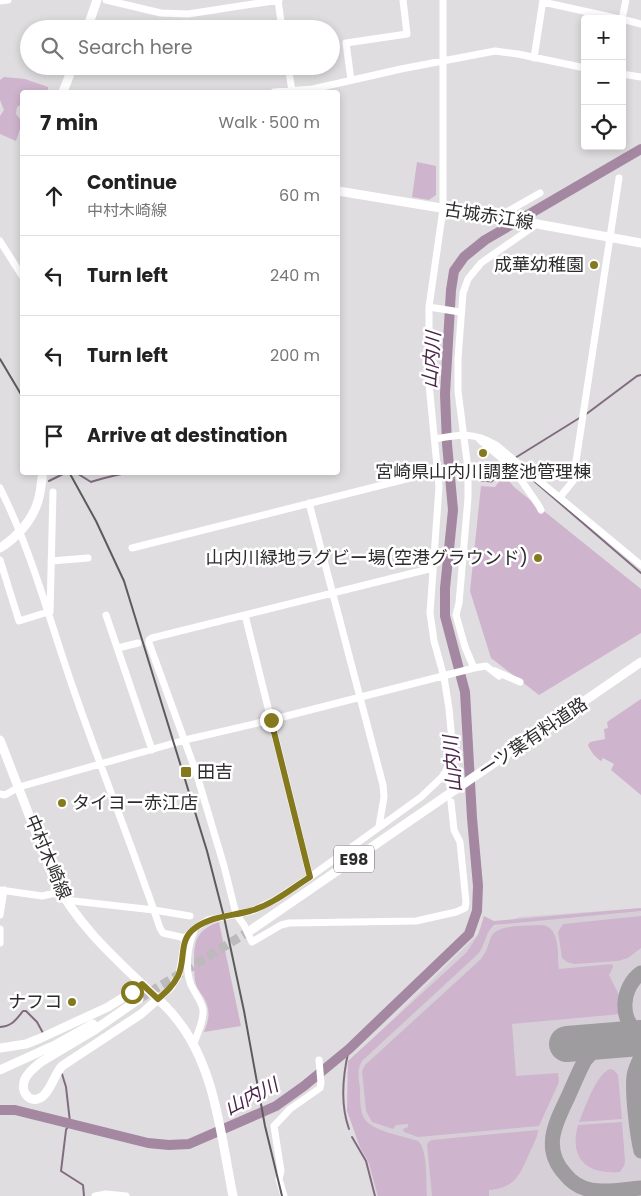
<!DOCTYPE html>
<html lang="en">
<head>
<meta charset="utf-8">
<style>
	body { margin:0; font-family:Poppins,"Noto Sans JP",sans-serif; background:#f6f6f6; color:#222 }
	.controls { position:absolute; right:15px; top:15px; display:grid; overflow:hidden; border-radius:5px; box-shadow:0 2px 8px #0003 }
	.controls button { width:45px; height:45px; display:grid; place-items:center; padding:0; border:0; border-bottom:1px solid #e0e0e0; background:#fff; color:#222; font:25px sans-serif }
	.stop { position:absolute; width:15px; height:15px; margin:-11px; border:4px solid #85791e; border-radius:50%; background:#fff }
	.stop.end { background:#85791e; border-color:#fff; box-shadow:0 1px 5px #0008 }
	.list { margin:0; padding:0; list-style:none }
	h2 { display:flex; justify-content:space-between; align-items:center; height:65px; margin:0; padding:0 20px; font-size:21px }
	h2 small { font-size:16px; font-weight:400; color:#767676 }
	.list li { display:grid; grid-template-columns:32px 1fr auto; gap:15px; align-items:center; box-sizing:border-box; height:80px; padding:0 20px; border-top:1px solid #e0e0e0 }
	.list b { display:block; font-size:19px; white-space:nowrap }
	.list p { margin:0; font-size:16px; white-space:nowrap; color:#767676 }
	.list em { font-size:16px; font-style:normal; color:#767676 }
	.icon { flex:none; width:28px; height:28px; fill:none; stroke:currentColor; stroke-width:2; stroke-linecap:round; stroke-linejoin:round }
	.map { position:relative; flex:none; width:641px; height:1196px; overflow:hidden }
	.search { position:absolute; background:#fff; box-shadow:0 2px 8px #0003; left:20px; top:20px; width:320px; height:55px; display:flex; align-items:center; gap:12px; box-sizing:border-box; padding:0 18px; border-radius:28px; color:#767676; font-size:19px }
	.panel { position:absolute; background:#fff; box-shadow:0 2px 8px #0003; left:20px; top:90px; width:320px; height:385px; border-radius:5px }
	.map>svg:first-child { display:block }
	.built { fill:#d7cfd7 }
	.green { fill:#cfb4ce }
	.water { fill:#a488a2; stroke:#806c7f }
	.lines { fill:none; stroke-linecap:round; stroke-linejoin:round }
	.stream { stroke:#806c7f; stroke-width:2 }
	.river { stroke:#a488a2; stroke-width:10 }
	.taxiway { stroke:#9e9c9e; stroke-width:15 }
	.runway { stroke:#9e9c9e; stroke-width:36 }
	.major-tunnel { stroke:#bcbabc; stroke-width:9; stroke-dasharray:9 4.5; stroke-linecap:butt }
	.minor { stroke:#fff; stroke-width:7 }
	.major { stroke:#fff; stroke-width:9 }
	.rail { stroke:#5d5c5d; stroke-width:2 }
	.route { stroke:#85791e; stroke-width:6 }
	.poi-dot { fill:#85791e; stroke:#fff; stroke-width:2 }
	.labels { text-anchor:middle; stroke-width:5; stroke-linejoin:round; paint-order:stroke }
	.shield { fill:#fff; stroke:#6c6b6c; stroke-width:1 }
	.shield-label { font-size:16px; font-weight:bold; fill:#2d2c2d }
	.street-label { font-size:18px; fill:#2d2c2d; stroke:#fff }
	.poi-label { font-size:18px; fill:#2d2c2d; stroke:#fff; text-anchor:end }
	.water-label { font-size:19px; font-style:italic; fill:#4b254b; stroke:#fff }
</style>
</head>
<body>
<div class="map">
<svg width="641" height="1196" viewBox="0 0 641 1196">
	<rect width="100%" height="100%" fill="#e0dde0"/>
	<path class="built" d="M641 908V1196H377L367 1160 358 1144 353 1126 347 1098 348 1064 480 932 519 917Z"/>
	<path class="green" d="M4 77 25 79 48 87V92H22V104L17 107 16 114 20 119 22 118V129H20L16 141 0 134V116L4 110 0 100V80Z
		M417 162 436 166V195L429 200 412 197Z
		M504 475 514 487 641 589V633L539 695 491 658 470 591 481 486 495 487Z
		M641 699V795L611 770 614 764 603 758 601 761C595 757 591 752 588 745L590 742 605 739 604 729 608 728 607 722Z
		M641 908V911L495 925C485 931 486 945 478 954L363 1060C356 1068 359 1079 360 1089 360 1098 360 1108 363 1116 369 1131 403 1136 418 1141 428 1149 426 1183 427 1196H378L369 1163 360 1147 347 1111 348 1061 466 953 478 935 484 916 494 921Z
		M641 916V948L628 958 618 961 574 964 567 962 562 958 558 932 563 924Z
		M219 922 241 1026 204 1032C209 1020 211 1010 204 998 201 994 198 989 196 985 194 977 194 969 194 961 194 940 197 930 219 922Z
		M541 925C561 926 557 954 559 969L612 964 613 967 609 975 618 993 621 1014 512 1024 516 1076 558 1073 559 1082 539 1126 418 1137 404 1132 403 1129 408 1127V1124L396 1125 393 1129 372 1122 366 1111 362 1071 365 1065 481 959C487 951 488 945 491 937 496 924 529 926 541 925Z
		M610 1069 614 1070 618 1075 622 1119 579 1122C585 1108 596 1074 610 1069Z
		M622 1122 625 1161 624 1166 620 1172C614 1173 607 1172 600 1171 576 1166 572 1145 578 1125Z
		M538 1130C538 1137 533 1145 530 1152 520 1174 516 1188 489 1190V1196H432L427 1144 431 1140Z"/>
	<path class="water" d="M480 464H482L483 467 492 465 500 472 492 482 480 481Z"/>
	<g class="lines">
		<path class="stream" d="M585 415 637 376 641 375
			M515 458 581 417
			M75 472 91 482C104 478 116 474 130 473 147 473 164 474 181 472
			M527 475 641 573
			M49 481 67 472
			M0 1027C12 1026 16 1020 23 1011H26L37 1022 43 1033
			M349 1049C343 1074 340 1104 349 1129
			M62 1074 66 1087 70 1122 66 1130 61 1171 83 1185 84 1196
			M352 1137 366 1161 375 1196"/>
		<path class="river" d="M0 1110H15L148 1143 169 1145 189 1144 276 1106 304 1086 349 1049 469 934 477 911 478 886 472 818 465 692 445 616V588L453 510 447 444 445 394 451 290 454 271 464 257 485 240 641 149"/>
		<path class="taxiway" d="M641 973C621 987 618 1022 641 1034
			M615 1040 593 1051 585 1060C578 1073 573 1086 567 1099 555 1124 542 1149 565 1174 571 1182 581 1188 591 1190 607 1193 625 1189 641 1188
			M641 1057C638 1063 635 1069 634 1076 632 1092 637 1135 641 1151"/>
		<path class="runway" d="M567 1044 641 1038"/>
		<path class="major-tunnel" d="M139 999 251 930"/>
		<path class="minor" d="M106 0 161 13 188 14 279 0
			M278 0 282 29
			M0 1 8 0
			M543 2 620 19
			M622 19 641 24
			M622 19 626 0
			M534 58 543 0
			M288 66 292 91
			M622 74 641 77
			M351 80 346 43 407 34 403 0
			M274 92 313 89 401 69 495 51 518 54 585 68
			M496 218 540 193
			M0 241 22 276
			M429 307 460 312
			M481 438 480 440 512 467 539 506 541 510
			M435 439C460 434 473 432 496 445L641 565
			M0 488C32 552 50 622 73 688 101 769 133 848 160 928L163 933 185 938
			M560 497 573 481 619 178
			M309 503 383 785 384 797 379 826
			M132 548 438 471
			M0 560 19 621 48 612
			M51 561 88 558
			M433 568 152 638 149 640V643L196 772 224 866 236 914 244 925 252 942 281 925 289 923 416 921 456 912 465 908 466 902 460 842 454 830 451 802
			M50 612 53 492
			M106 615 152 750
			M245 615 310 877
			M118 648 138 643
			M474 668 465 647 456 615 459 603 468 498V469L458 391V358L463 293 468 279 481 263 537 224
			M495 671 520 682
			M446 771 449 778 450 787
			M0 794 5 795 19 787 185 740 271 720 474 668 486 666 499 676
			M0 890 42 896 60 892
			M65 900 154 910 190 916
			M0 915 4 890
			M0 929V943
			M194 931C187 947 185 969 191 985 195 993 202 1002 203 1010 204 1022 197 1033 194 1044
			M158 999 171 988 179 975 185 938 195 928 208 920 252 911 275 900 310 877 421 797 442 777 446 771 451 755 452 741 449 709 444 677 434 641 430 613 439 487 429 384V307L443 209V0
			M95 1196 106 1194 126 1196
			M284 1196 279 1179 281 1171 274 1126 290 1109 320 1088 321 1083 319 1060"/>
		<path class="major" d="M87 29 97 0
			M63 92 73 66
			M338 191 532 223 641 243
			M0 548C16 538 31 522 37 504 41 494 41 482 43 472
			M0 740 53 877C74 920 108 952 143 985 153 995 166 1005 175 1017 215 1064 221 1137 233 1196
			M251 930 641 662
			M139 999 93 1031 41 1062C35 1067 28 1072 25 1079 19 1092 31 1106 43 1096 52 1088 54 1075 62 1066L141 1014 158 999
			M0 1048 26 1044 41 1038 108 1007 132 992 142 984
			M0 1070 57 1044 93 1024"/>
		<path class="rail" d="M0 359 22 396
			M69 472 96 521 124 581 207 851 224 917 244 1011 265 1126 282 1196"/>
	</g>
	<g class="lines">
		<path class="route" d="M132 992 142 984 158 999C166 992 173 986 178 976 186 960 178 940 195 928 211 916 232 916 250 911 272 905 291 889 310 877L271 720"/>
	</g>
	<g class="poi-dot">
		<circle cx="594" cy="265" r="5"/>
		<circle cx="483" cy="453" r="5"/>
		<circle cx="538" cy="558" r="5"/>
		<rect x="180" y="766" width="12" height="12" rx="2.5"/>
		<circle cx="62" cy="803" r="5"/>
		<circle cx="72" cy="1002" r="5"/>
	</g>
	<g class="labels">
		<rect class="shield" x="334" y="845.5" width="40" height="27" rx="4"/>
		<g class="shield-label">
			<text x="354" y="865">E98</text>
		</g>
		<g class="street-label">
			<text transform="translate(489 216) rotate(9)" y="6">古城赤江線</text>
			<text transform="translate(533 737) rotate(-34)" y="6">一ツ葉有料道路</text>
			<text transform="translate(48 857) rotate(67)" y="6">中村木崎線</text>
		</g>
		<g class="poi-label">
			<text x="584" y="271">成華幼稚園</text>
			<text x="483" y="478" text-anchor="middle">宮崎県山内川調整池管理棟</text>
			<text x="528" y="564">山内川緑地ラグビー場(空港グラウンド)</text>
			<text x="197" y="778" text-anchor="start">田吉</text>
			<text x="72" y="809" text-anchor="start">タイヨー赤江店</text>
			<text x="62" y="1008">ナフコ</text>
		</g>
		<g class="water-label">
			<text transform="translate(431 360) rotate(-86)" y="7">山内川</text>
			<text transform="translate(452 764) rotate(-94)" y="7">山内川</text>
			<text transform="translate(251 1096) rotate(-27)" y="7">山内川</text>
		</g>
	</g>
</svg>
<div class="controls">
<button>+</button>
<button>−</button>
<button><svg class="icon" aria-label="locate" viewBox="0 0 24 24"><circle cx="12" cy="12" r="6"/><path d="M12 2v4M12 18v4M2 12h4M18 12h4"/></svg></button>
</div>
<div class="stop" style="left:132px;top:992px"></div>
<div class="stop end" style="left:271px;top:720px"></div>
<div class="search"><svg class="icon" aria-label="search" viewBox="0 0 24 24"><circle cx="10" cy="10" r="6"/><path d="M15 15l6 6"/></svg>Search here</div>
<section class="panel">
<h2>7 min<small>Walk · 500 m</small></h2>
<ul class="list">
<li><svg class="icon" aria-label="ahead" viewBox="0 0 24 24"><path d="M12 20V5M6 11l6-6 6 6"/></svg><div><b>Continue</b><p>中村木崎線</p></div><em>60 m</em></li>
<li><svg class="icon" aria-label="left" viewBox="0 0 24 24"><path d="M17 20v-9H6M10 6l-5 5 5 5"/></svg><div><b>Turn left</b></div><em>240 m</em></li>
<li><svg class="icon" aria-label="left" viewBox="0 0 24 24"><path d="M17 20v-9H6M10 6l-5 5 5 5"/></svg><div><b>Turn left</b></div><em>200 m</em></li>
<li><svg class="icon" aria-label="arrive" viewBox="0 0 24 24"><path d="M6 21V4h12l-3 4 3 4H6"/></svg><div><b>Arrive at destination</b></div></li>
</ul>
</section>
</div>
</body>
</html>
